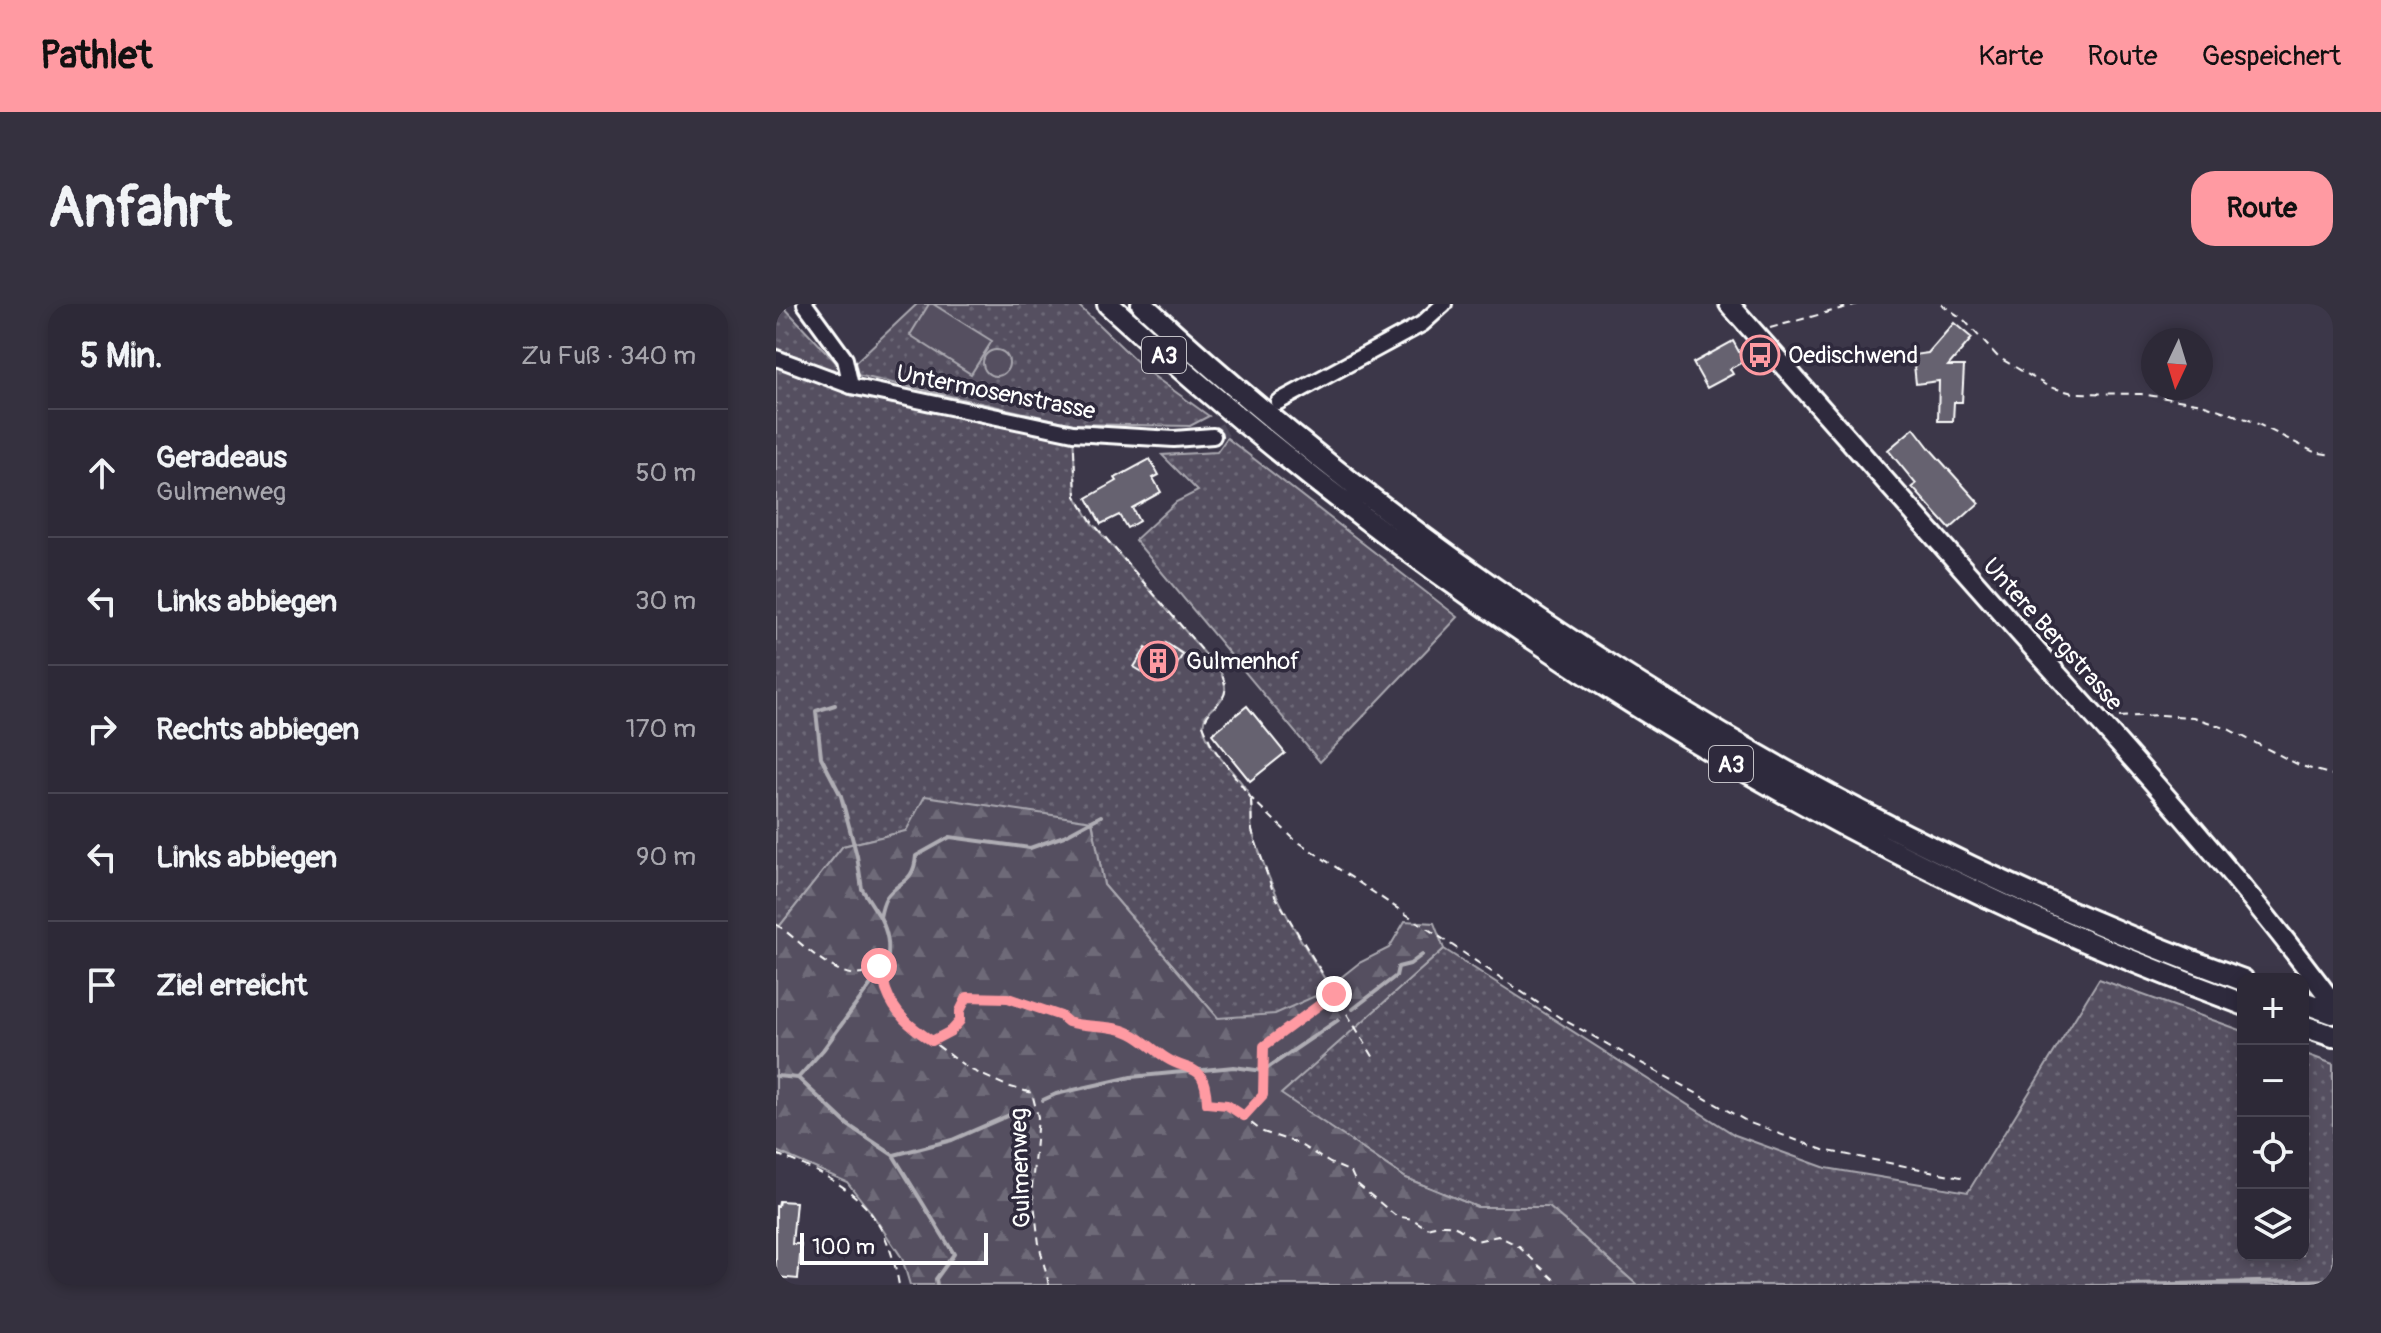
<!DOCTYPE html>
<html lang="de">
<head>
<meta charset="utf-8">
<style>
	body { margin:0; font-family:Pangolin,sans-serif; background:#35313f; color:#f1f3f6 }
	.controls { position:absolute; right:24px; bottom:24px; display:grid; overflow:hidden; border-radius:16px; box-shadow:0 4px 12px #0003 }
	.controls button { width:72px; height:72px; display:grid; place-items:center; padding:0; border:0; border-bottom:2px solid #484552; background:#2d2937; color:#f1f3f6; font:40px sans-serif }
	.compass { position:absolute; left:1365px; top:24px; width:72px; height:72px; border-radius:50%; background:#2d2937; box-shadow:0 4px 12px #0003; rotate:184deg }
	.scale { position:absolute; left:24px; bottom:20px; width:188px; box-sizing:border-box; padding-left:8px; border:4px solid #fff; border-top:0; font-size:22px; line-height:28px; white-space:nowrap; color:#fff; -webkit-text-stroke:6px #2f2a3d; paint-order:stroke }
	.stop { position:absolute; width:24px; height:24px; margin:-18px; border:6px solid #ff9aa2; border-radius:50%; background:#fff }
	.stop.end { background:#ff9aa2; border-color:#fff; box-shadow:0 2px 8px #0008 }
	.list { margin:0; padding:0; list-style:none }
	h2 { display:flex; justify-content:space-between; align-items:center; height:104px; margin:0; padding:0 32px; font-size:34px }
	h2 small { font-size:26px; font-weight:400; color:#a7a6ad }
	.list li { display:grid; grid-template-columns:52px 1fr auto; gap:24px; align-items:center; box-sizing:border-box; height:128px; padding:0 32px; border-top:2px solid #484552 }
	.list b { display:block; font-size:30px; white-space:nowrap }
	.list p { margin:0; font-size:26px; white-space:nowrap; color:#a7a6ad }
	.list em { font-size:26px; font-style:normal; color:#a7a6ad }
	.icon { flex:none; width:44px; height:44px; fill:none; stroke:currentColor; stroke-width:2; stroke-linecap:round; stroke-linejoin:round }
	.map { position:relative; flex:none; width:1557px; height:981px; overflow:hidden; border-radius:24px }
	header { display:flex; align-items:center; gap:48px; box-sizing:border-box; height:112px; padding:0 40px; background:#ff9aa2; color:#111 }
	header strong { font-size:38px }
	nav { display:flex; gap:44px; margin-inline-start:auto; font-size:28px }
	.intro { display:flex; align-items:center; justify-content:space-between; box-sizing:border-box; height:192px; padding:0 48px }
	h1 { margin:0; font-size:56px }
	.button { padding:20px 36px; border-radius:24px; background:#ff9aa2; color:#111; font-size:28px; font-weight:700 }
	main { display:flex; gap:48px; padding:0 48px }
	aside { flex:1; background:#2d2937; border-radius:24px; box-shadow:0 4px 12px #0003 }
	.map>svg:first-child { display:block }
	.grass { fill:url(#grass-dots); stroke:#aaa8b0; stroke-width:2 }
	.forest { fill:url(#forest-firs); stroke:#aaa8b0; stroke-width:2 }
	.pitch { fill:#555060; stroke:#aaa8b0; stroke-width:2 }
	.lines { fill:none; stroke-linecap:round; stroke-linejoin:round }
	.stream { stroke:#afadb4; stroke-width:4 }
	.building { fill:#666270; stroke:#fff; stroke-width:2 }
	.minor-tunnel { stroke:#504b5b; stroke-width:14; stroke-dasharray:14 7; stroke-linecap:butt }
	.minor-casing { stroke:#fff; stroke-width:20 }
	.major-casing { stroke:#fff; stroke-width:24 }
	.highway-casing { stroke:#fff; stroke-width:26 }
	.path { stroke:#fff; stroke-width:2; stroke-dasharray:8 6; stroke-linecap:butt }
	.minor { stroke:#2f2a3d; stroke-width:14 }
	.major { stroke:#2f2a3d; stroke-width:18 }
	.highway { stroke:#2f2a3d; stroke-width:20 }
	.route { stroke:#ff9aa2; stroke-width:10 }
	.labels { text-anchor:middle; stroke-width:7; stroke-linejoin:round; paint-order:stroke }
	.shield { fill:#2f2a3d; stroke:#c1bfc5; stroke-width:2 }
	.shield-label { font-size:22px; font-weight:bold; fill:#fff }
	.poi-label { font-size:24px; fill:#fff; stroke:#2f2a3d; text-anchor:start }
	.street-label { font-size:24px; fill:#fff; stroke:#2f2a3d }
</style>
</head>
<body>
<header>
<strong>Pathlet</strong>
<nav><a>Karte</a><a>Route</a><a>Gespeichert</a></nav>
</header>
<div class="intro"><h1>Anfahrt</h1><a class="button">Route</a></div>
<main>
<aside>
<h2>5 Min.<small>Zu Fuß · 340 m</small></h2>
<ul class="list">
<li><svg class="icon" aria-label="ahead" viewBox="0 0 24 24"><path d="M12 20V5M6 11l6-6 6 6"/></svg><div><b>Geradeaus</b><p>Gulmenweg</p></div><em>50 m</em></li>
<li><svg class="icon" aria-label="left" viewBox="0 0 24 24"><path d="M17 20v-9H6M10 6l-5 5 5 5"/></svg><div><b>Links abbiegen</b></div><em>30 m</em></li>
<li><svg class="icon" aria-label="right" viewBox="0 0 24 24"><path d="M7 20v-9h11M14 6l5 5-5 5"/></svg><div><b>Rechts abbiegen</b></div><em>170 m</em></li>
<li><svg class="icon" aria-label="left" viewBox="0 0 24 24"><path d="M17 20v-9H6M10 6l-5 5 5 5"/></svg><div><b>Links abbiegen</b></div><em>90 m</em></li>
<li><svg class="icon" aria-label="arrive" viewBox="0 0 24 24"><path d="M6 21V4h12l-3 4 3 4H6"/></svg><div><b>Ziel erreicht</b></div></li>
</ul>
</aside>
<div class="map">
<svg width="1557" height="981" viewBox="0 0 1557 981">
	<defs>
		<pattern id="grass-dots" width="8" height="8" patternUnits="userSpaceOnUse" patternTransform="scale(2)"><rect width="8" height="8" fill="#555060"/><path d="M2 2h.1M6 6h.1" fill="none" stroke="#6e6a78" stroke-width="1.8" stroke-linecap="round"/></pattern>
		<pattern id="forest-firs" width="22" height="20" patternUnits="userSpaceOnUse" patternTransform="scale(2)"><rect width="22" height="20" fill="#555060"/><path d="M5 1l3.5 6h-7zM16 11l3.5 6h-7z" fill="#6e6a78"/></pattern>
	</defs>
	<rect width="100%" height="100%" fill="#3c3749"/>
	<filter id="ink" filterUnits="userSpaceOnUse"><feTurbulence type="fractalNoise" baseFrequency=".0125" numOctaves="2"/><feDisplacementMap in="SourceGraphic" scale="16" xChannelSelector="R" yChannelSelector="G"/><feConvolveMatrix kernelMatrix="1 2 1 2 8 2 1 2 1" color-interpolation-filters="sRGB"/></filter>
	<g filter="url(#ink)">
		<path class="grass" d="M0 0H5L69 68 141 0H301L372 68 433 112 414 122 297 120 46 63 0 44Z
			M0 54 75 82 297 129 300 192 315 218 444 367C463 404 423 399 428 424 434 452 469 474 475 496 477 505 474 517 476 526 478 536 483 546 486 555 503 605 531 645 558 690L508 718 442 714 328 581 316 517 130 527 67 542 2 624 0 622Z
			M451 134 682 313 544 458 359 236 400 198 422 187 386 151 441 148Z
			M668 645 959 831 1050 864 1192 888 1323 675 1467 727V951H1527V749L1557 760V977L1555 981H861L773 903H701L630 874 504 790Z"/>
		<path class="forest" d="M149 492 316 517 328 581 442 714 499 710 544 690 583 659 613 644 629 617 658 619 668 645 505 790 630 874 701 903H773L861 981H134L126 954 94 907 71 878 0 847V622L3 623 67 542 130 527Z"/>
		<path class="pitch" d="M153 0H157L216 37 195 70 134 31Z
			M207 59a13 13 0 1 1 26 0a13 13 0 1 1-26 0Z"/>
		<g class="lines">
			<path class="stream" d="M59 401 40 407 45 453 65 492 81 552 86 585 104 613
				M111 659C114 641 112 629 104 613 105 608 107 599 110 594 122 576 138 580 140 552L174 533 254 544 288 532 325 512
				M577 705 620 672 622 663 634 660 646 651
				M0 772 22 774 72 821 117 851 178 950 160 975 161 981
				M22 774 47 746 103 669
				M267 796 280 790 355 773 458 763 487 767 562 716
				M118 851 176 836 247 805
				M1357 981 1557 976"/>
		</g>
		<path class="building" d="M1178 19 1196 34 1172 62H1188L1186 98H1178L1177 117H1162L1163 77 1140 80 1137 51 1152 49Z
			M957 37 968 57 954 65 957 70 931 84 917 59Z
			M1138 124 1155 146 1203 199 1174 225 1136 183 1140 180 1112 146Z
			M374 155 383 171 377 174 385 188 356 204 363 217 351 224 343 211 325 220 311 194 341 177 339 174Z
			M390 339 407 350 391 377 383 372 380 376 358 363 370 344 382 352Z
			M471 402 509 449 474 477 436 430Z
			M3 897 20 898 16 940H25L22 975 0 973V902H2Z"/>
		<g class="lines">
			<path class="minor-tunnel" d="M437 132 493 102"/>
			<g class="minor-casing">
				<path id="minor" d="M29 0 69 55 75 82
					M0 54 75 82 297 129 398 135 437 132
					M502 98 646 20 668 0"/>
			</g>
			<g class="major-casing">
				<path id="major" d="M953 0C1049 110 1146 219 1243 328 1352 449 1460 568 1557 699"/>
			</g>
			<g class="highway-casing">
				<path id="highway" d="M332 0C664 303 1045 544 1467 700
					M366 0C680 291 1064 531 1467 676
					M1527 698 1557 709
					M1527 722 1557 732"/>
			</g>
			<path class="path" d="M1165 0 1187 15 1222 53 1273 83 1297 89 1365 90 1426 100 1476 117 1538 148 1557 151
				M994 24 1082 0
				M298 145 300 192 316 218 444 367C460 399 436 395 427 421L436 442 475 494 518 535 786 715 974 819 1047 846 1190 874
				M1343 413 1384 411 1417 413 1452 425 1525 462 1557 471
				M475 496 476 527 498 590 598 754
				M0 620C21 634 59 676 86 670 92 668 98 664 103 662L107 667 109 684 123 713 193 765 231 782 256 789 262 813 256 883 263 940 273 981
				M156 737 175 727 184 717V707L191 693 232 694 285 712 292 718C312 724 336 720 354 729 367 735 378 746 390 754 415 770 430 758 431 799L451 801 487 828 521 839 554 859 575 868 580 879 620 912 636 915 651 924C676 917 680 922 700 937L722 932 741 941 784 981
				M469 811 487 791 488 742 557 690
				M0 850C71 878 109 901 123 981"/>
			<use href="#minor" class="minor"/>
			<use href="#major" class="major"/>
			<use href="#highway" class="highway"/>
		</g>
	</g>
	<g class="lines" filter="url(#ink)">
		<path class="route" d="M103 662C110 670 107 677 110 686 119 711 135 723 156 737L175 727 184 717V707L191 693 232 694 285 712 292 718C312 724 336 720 354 729 367 735 378 746 390 754 415 770 429 757 431 799L451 801 468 812 487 791 488 742 558 690"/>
	</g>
	<defs>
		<g id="bus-ring" transform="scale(2)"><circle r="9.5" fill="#2f2a3d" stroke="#ff9aa2" stroke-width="1.5"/><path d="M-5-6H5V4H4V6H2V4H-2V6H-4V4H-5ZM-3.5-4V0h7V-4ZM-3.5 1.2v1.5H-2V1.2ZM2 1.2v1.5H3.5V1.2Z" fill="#ff9aa2"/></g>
		<g id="building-ring" transform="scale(2)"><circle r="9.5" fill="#2f2a3d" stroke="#ff9aa2" stroke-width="1.5"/><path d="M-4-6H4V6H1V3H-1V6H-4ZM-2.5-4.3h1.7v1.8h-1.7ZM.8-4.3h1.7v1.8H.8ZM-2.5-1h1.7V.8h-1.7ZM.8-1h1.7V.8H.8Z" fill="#ff9aa2"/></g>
	</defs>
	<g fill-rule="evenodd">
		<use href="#bus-ring" x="984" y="51"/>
		<use href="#building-ring" x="382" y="357"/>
	</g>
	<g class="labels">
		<g class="shield">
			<rect x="366" y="33" width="44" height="36" rx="6"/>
			<rect x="933" y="442" width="44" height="36" rx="6"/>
		</g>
		<g class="shield-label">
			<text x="388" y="59">A3</text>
			<text x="955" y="468">A3</text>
		</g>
		<g class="poi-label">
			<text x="1012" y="59">Oedischwend</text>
			<text x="410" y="365">Gulmenhof</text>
		</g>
		<g class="street-label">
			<text transform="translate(220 88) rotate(11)" y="8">Untermosenstrasse</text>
			<text transform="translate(1277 330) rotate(48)" y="8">Untere Bergstrasse</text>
			<text transform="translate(244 864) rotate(-92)" y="8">Gulmenweg</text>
		</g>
	</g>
</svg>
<div class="controls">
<button>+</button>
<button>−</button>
<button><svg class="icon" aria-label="locate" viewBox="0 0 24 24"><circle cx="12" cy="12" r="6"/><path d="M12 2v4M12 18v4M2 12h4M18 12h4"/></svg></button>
<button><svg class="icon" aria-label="layers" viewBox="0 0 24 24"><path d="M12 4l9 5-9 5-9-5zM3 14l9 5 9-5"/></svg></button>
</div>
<svg class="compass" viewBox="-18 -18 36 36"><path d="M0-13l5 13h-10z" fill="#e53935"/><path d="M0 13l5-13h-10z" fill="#a7a6ad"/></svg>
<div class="scale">100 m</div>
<div class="stop" style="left:103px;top:662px"></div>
<div class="stop end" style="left:558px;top:690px"></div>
</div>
</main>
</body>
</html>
